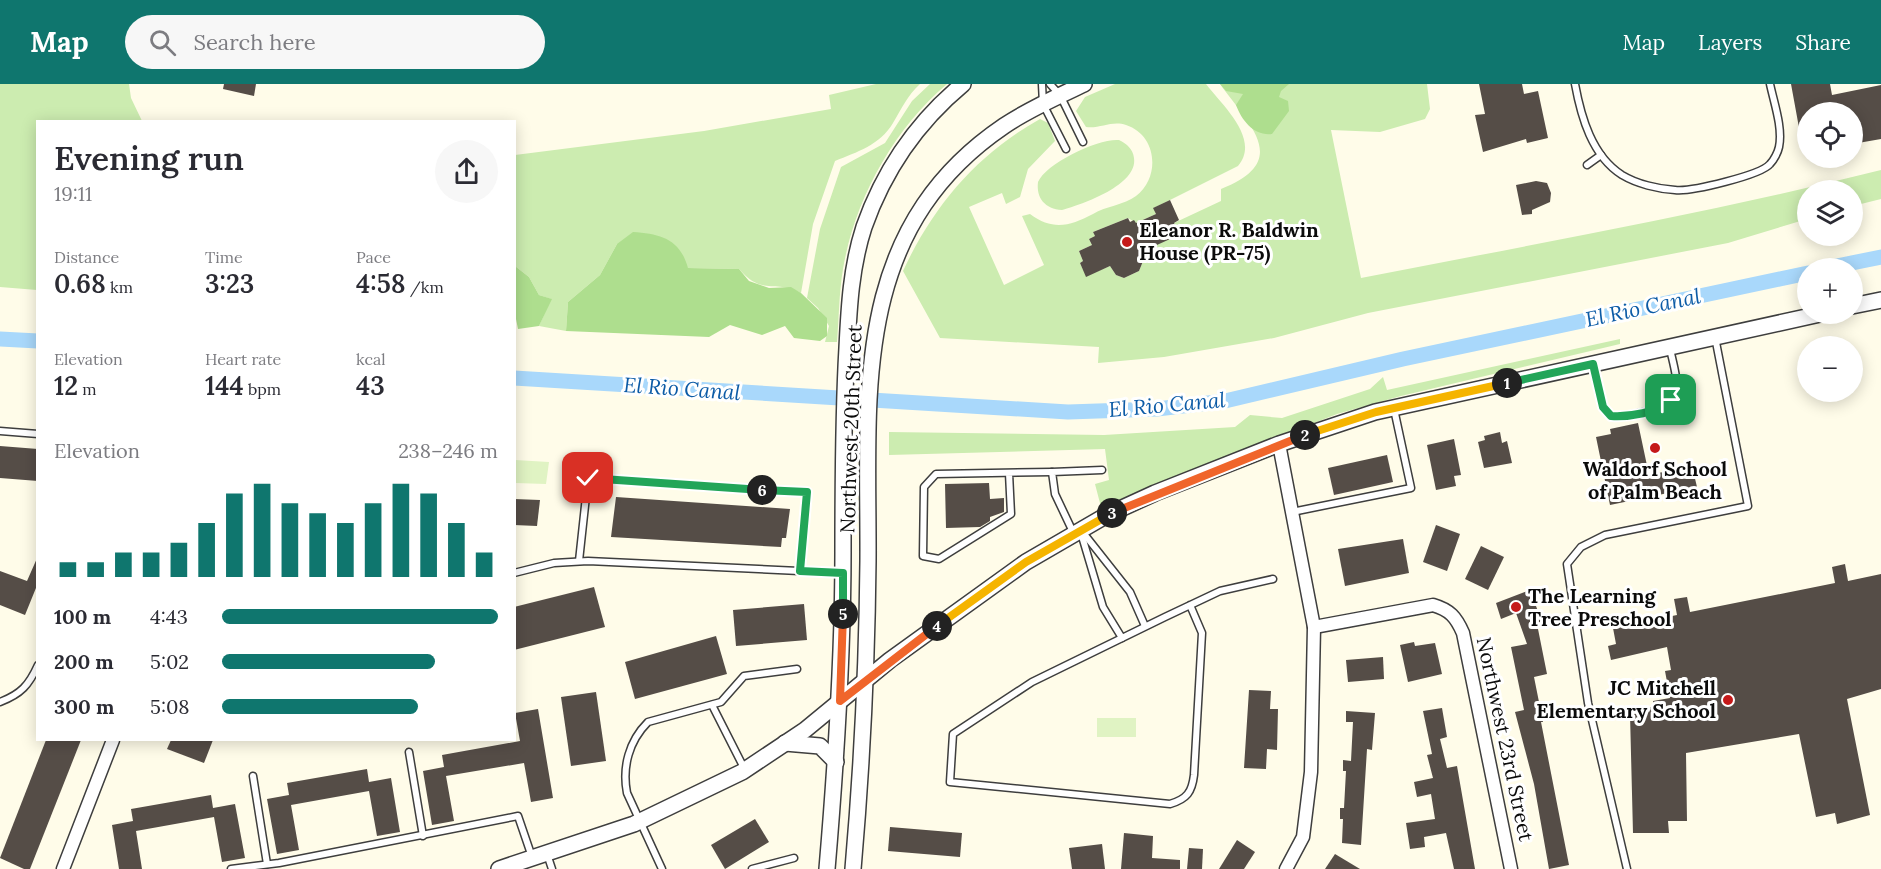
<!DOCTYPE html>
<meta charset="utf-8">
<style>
:root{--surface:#fff;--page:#f7f7f7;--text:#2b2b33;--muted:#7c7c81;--accent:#0f766e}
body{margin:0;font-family:Lora,serif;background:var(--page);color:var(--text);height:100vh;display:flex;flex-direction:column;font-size:22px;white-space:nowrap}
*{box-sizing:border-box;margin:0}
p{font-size:20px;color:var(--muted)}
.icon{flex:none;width:33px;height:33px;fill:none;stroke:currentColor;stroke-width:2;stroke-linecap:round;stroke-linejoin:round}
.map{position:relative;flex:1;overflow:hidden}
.drawer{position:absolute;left:36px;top:36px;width:480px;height:621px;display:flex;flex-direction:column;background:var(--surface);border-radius:0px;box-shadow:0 3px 15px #0003}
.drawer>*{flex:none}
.buttons{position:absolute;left:1797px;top:18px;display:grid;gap:12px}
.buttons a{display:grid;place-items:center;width:66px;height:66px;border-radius:50%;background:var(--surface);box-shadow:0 3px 15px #0003;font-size:30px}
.pin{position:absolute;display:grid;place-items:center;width:51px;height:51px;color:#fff;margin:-26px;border-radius:12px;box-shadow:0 3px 9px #0006}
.km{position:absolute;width:30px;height:30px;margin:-15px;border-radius:50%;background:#222;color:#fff;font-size:16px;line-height:30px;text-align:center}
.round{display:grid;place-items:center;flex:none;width:63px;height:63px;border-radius:32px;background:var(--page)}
.summary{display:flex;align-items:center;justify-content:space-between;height:102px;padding:0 18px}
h1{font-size:33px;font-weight:600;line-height:45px}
.figures{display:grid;grid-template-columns:repeat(3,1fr);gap:9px;height:102px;padding:6px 18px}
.figures div{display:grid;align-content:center}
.figures b{font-size:26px;font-weight:600}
.figures small{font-size:16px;font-weight:400}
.figures p{font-size:16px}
.chart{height:168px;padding:12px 18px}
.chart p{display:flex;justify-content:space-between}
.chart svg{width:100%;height:108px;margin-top:6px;stroke:var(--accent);stroke-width:6}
ul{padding:0 18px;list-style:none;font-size:20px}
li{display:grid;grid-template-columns:96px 72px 1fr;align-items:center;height:45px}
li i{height:15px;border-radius:8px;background:var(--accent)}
header{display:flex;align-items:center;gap:36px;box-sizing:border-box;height:84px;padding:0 30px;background:var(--accent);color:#fff}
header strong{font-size:28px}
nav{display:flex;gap:33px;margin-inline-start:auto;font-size:21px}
.search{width:420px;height:54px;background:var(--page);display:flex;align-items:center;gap:15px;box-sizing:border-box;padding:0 21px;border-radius:33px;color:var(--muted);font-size:22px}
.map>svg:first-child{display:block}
</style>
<header>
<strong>Map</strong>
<div class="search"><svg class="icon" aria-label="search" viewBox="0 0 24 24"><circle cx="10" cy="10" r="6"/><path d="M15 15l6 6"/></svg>Search here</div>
<nav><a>Map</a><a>Layers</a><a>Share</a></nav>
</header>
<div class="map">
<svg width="1881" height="785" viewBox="0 0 1881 785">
<rect width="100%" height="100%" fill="#fffce9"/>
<!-- green -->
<g fill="#ccecb0">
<polygon points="0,0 129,0 131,14 142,37 38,38 37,206 0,203"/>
<path d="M876 0H920C907 12 902 24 893 39 880 61 857 68 835 77L813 140 801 209C776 195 763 213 739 185L688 184 617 160 600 191 568 218 566 247 539 242 551 215 539 211 529 193 515 182V71L704 47 831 25 829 11Z"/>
<path d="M930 0H947C893 46 855 115 843 185 839 209 839 234 837 258H825L829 242 818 224 807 214 820 145 841 83 885 59 912 17Z"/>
<path d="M1115 0H1206C1222 21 1261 55 1238 82L1154 124 1156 130 1136 139 1128 134 1093 148 1095 152 1089 155 1092 161 1079 167 1083 177 1080 179 1086 192 1110 182 1116 191 1124 194 1139 187 1145 172 1143 167 1174 139 1221 117V105C1292 77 1250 42 1220 0H1427L1430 25 1425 35 1380 48 1331 46 1361 194C1535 160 1709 129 1881 86V115L1853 122 1852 106H1808L1807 135 1728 159 1368 229 1274 254 1164 273 1098 279 1099 263 940 254 903 187C933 122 977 70 1040 35L1048 39 1055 57 1028 85 1020 113 1006 120 1002 109 969 123 1004 201 1044 181 1022 132 1030 130C1053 147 1070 142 1093 130 1106 122 1124 121 1136 112 1161 93 1157 51 1126 41 1112 36 1100 45 1086 43L1076 27 1085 13Z"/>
<path d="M1119 56C1127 60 1133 65 1134 74 1138 101 1083 120 1062 126 1045 125 1036 114 1038 98 1046 79 1099 54 1119 56Z"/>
<polygon points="1620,255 1620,260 1401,312 1337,330 1101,423 1095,400 1109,396 1105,365 889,371 889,348 1104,351 1235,343 1250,331 1282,334 1370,305 1383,293 1387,306"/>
</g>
<!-- forest -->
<g fill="#aede8e">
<path d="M1220 0H1289L1281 7 1279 13 1288 17 1289 27 1272 50C1254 52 1242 37 1236 21L1243 10 1226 7Z"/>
<path d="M633 148C661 150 680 155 688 184L739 185 749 197 769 204 791 203 801 209 827 234V252L820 257 794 254 785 242 762 251 730 241 709 253 566 247 568 218 600 191 617 160Z"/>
<polygon points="515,182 529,193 539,211 552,215 539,242 518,245 515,230"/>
</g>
<!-- pitch -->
<g fill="#e0f3c3">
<polygon points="515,376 549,378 546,400 515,399"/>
<rect x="1097" y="634" width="39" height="19"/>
</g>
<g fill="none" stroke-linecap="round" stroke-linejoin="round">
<!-- canal -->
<g stroke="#a9d8fb" stroke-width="15">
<polyline points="1827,184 1881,173"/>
<polyline points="0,255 38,257"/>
<polyline points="514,294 1068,328 1157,325 1225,317 1403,275 1808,189"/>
</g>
</g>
<!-- building -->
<g fill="#554d47">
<polygon points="224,0 256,0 254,12 223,5"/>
<polygon points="1479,0 1522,0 1524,10 1538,7 1548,54 1527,59 1526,55 1483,68 1475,31 1485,30"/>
<polygon points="1791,0 1830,0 1832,11 1881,1 1881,55 1858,59 1852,28 1808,28 1808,60 1802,60"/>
<polygon points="1536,97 1547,99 1551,109 1550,118 1532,126 1532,130 1522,131 1516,101"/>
<polygon points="1170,116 1179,136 1174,139 1179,151 1148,165 1139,187 1124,194 1116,191 1110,182 1086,193 1080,179 1083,177 1079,167 1092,161 1089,155 1095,152 1093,148 1128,134 1130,138 1134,136 1136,139 1156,130 1153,124"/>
<polygon points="1638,339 1649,391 1692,382 1697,403 1610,421 1596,353 1611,350 1610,345"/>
<polygon points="1500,348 1502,359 1507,357 1512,379 1484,384 1478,358 1485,356 1484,352"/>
<polygon points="1454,355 1461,391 1454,392 1456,402 1436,406 1427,361"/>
<polygon points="0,362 38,365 38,397 0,394"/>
<polygon points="1387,371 1393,398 1334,411 1328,384"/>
<polygon points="989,399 990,415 1004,414 1004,428 990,433 990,437 980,443 946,444 945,400"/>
<polygon points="616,413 790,425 786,454 782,454 781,463 611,453"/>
<polygon points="514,415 540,416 537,442 514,441"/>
<polygon points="1436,441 1460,450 1447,487 1423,478"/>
<polygon points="1403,455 1409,489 1345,502 1338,465"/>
<polygon points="1481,462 1504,473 1488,506 1465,495"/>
<polygon points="38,472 38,499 25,531 0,521 0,487 27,497"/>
<polygon points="1845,480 1848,497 1881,490 1881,605 1847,615 1870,731 1837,740 1835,729 1816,733 1799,650 1686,669 1687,737 1668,737 1669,749 1633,749 1630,630 1641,629 1640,626 1654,622 1653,617 1670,614 1665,587 1671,586 1667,563 1611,576 1608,562 1616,560 1613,544 1677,531 1674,515 1687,513 1690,528 1835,499 1832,483"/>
<polygon points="594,503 605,543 514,566 514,523"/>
<polygon points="1530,506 1542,538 1537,540 1547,590 1534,593 1543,638 1541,638 1569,781 1549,785 1534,700 1515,628 1524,626 1511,563 1527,560 1516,529 1501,535 1496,519"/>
<polygon points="804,520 807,556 736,562 733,526"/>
<polygon points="716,552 727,590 635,615 625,578"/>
<polygon points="1414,558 1415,562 1435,559 1442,590 1408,598 1400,561"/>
<polygon points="1383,573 1384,595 1348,598 1346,576"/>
<polygon points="1249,606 1271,607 1270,625 1278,625 1277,666 1267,665 1266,685 1244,684"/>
<polygon points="596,608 606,677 571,682 561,613"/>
<polygon points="1442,624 1447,653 1440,655 1447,684 1457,682 1475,785 1454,785 1446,749 1424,753 1425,763 1410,765 1406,739 1435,735 1431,710 1417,713 1414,698 1433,694 1427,671 1432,670 1423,627"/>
<polygon points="538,625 553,714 531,718 524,679 446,692 454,737 432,741 423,687 444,683 442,671 520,657 515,629"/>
<polygon points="1346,627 1375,629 1372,666 1367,665 1361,761 1342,759 1343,735 1340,735 1340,724 1344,724 1346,687 1343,687 1343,676 1351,677 1353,638 1346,638"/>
<polygon points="46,656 81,656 30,785 24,785 0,774"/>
<polygon points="171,656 213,656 204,679 167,665"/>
<polygon points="367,685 369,698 391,694 400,748 377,752 369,707 291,721 299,766 277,770 267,715 289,711 287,699"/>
<polygon points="211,711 213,724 235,720 245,774 222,778 214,733 136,747 142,785 119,785 112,741 133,737 131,725"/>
<polygon points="755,735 769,758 725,785 711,761"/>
<polygon points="890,743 962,749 960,773 888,767"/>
<polygon points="1124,749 1153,752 1152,774 1180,776 1180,785 1121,785"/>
<polygon points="1237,756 1255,768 1244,785 1219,785"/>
<polygon points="1102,760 1105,785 1072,785 1069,764"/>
<polygon points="1189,764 1203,765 1202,785 1187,785"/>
<polygon points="1335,770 1360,785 1325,785"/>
</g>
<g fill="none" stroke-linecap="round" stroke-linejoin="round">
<defs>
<g id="service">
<polyline points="1042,0 1043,20 1066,65"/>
<polyline points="1050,0 1060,11 1083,58"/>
<path d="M1575 0C1581 33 1592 72 1622 91 1637 100 1658 105 1675 106 1691 108 1761 91 1770 80 1774 76 1778 68 1779 63 1783 44 1774 19 1770 0"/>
<polyline points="1587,81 1601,71"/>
<path d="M1593 280 1603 323 1611 332C1624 333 1635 330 1648 327 1686 317 1677 296 1670 265"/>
<polyline points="0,347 38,350"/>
<polyline points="1009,389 1011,430 939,475 923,472 924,403 936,390 1052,388"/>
<polyline points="1292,428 1411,404 1394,325"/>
<polyline points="1081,446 1130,508 1145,542"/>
<polyline points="1073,448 1055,410 1052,388 1102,386"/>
<polyline points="1081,449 1103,523 1122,554"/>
<polyline points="579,477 588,394 807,409 800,487"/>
<polyline points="514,489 554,479 588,477 842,489"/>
<path d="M1190 521 1202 549 1194 691C1192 708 1187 715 1170 720L950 698 953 650 1032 598 1165 533 1220 507 1273 495"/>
<path d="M0 618C21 610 29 601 38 581"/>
<polyline points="712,621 744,684"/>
<polyline points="409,668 423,752"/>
<polyline points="253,692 267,780"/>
<polyline points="547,770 552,785"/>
<polyline points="231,785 279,779 518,732 532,773"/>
<path d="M662 785 627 709C622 683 629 657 648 638L721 618 744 592 797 585"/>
<polyline points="752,785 794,774"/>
<polyline points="1627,785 1588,619 1567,480 1581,463 1605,451 1748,422 1715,253"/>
</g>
<g id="minor">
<polyline points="1279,360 1314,543 1311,688 1303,753 1286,785"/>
<path d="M1314 543 1433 521C1450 526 1456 533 1463 549L1511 785"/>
<polyline points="63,785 113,656"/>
</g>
<g id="tertiary">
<polyline points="1852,222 1881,216"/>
<polyline points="785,659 820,662 836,678"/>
<polyline points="499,785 634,740 742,688 805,646 890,576 1026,478 1107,431 1155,409 1279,360 1375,328 1820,230"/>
<path d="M827 785C836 679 843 574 843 468 843 400 843 332 847 264 849 223 851 183 864 143 884 86 916 39 963 0"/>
<path d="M853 785C862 682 867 581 868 477 869 313 848 148 1004 42 1029 25 1057 13 1084 0"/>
</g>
</defs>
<!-- service casing -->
<use href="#service" stroke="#3e3e3e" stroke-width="9"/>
<!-- minor casing -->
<use href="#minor" stroke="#3e3e3e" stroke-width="15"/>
<!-- tertiary casing -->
<use href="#tertiary" stroke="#3e3e3e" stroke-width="18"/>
<!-- service -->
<use href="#service" stroke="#fff" stroke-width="6"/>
<!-- minor -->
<use href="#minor" stroke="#fff" stroke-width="12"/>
<!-- tertiary -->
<use href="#tertiary" stroke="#fff" stroke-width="15"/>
</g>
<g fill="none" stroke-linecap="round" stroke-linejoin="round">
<defs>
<path id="split-1" d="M1507 299 1593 280 1603 323 1611 332C1629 333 1658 329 1671 316"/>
<polyline id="split-2" points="1305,351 1376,328 1507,299"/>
<polyline id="split-3" points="1112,429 1305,351"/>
<polyline id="split-4" points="937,542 1026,478 1112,429"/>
<polyline id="split-5" points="843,530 840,617 937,542"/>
<polyline id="split-6" points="762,406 807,408 800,487 843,489 843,530"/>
<polyline id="split-7" points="588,394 762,406"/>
</defs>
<!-- split-1 casing -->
<use href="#split-1" stroke="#fff" stroke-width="12"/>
<!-- split-2 casing -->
<use href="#split-2" stroke="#fff" stroke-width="12"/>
<!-- split-3 casing -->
<use href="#split-3" stroke="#fff" stroke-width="12"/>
<!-- split-4 casing -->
<use href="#split-4" stroke="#fff" stroke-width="12"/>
<!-- split-5 casing -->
<use href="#split-5" stroke="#fff" stroke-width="12"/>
<!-- split-6 casing -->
<use href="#split-6" stroke="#fff" stroke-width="12"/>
<!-- split-7 casing -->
<use href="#split-7" stroke="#fff" stroke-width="12"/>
<!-- split-1 -->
<use href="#split-1" stroke="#22a559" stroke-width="8"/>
<!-- split-2 -->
<use href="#split-2" stroke="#f5b400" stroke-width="8"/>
<!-- split-3 -->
<use href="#split-3" stroke="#f0652b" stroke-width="8"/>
<!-- split-4 -->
<use href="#split-4" stroke="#f5b400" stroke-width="8"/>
<!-- split-5 -->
<use href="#split-5" stroke="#f0652b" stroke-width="8"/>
<!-- split-6 -->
<use href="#split-6" stroke="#22a559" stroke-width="8"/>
<!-- split-7 -->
<use href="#split-7" stroke="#22a559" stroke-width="8"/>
</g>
<!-- markers -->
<g fill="#c51919" stroke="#fff" stroke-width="2">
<circle cx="1127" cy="158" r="6"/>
<circle cx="1655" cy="364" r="6"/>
<circle cx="1516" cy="523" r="6"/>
<circle cx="1728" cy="616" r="6"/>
</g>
<g text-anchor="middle" stroke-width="6" stroke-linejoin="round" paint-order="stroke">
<!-- poi labels -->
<g font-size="20" font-weight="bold" fill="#0b0b0b" stroke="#fff" text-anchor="start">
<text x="1139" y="153">Eleanor R. Baldwin<tspan x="1139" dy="23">House (PR-75)</tspan></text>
<text x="1655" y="392" text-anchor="middle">Waldorf School<tspan x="1655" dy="23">of Palm Beach</tspan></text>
<text x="1528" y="519">The Learning<tspan x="1528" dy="23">Tree Preschool</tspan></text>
<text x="1716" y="611" text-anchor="end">JC Mitchell<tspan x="1716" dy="23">Elementary School</tspan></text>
</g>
<!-- street labels -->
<g font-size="20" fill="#0b0b0b" stroke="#fff">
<text transform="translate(851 345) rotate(-88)" y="7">Northwest 20th Street</text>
<text transform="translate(1505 655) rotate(78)" y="7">Northwest 23rd Street</text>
</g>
<!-- water labels -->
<g font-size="21" font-style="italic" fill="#0c5ba6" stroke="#fff">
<text transform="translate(1643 224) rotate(-12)" y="7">El Rio Canal</text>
<text transform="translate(682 305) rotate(4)" y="7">El Rio Canal</text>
<text transform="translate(1167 321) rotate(-5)" y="7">El Rio Canal</text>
</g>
</g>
</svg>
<div class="buttons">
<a><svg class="icon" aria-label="locate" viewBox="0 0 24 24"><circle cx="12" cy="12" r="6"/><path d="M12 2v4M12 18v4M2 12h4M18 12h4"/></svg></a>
<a><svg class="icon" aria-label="layers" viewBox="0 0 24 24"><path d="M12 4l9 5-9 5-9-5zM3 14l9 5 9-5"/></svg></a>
<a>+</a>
<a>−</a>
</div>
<div class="pin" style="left:1671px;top:316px;background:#1e9e55"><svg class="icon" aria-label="arrive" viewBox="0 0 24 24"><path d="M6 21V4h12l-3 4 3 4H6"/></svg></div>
<div class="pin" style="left:588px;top:394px;background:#d93025"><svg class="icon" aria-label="check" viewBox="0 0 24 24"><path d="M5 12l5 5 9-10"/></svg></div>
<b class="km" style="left:1507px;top:299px">1</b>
<b class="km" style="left:1305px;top:351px">2</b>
<b class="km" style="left:1112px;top:429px">3</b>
<b class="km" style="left:937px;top:542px">4</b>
<b class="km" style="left:843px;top:530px">5</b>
<b class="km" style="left:762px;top:406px">6</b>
<section class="drawer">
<div class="summary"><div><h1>Evening run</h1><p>19:11</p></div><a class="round"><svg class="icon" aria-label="share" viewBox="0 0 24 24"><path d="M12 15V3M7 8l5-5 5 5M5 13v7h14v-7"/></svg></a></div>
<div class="figures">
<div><p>Distance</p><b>0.68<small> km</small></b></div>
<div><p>Time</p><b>3:23</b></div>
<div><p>Pace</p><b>4:58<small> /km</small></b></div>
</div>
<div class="figures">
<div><p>Elevation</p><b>12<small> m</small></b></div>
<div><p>Heart rate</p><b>144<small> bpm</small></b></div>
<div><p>kcal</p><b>43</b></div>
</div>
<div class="chart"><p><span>Elevation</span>238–246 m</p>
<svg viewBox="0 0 160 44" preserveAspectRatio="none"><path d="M5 44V38M15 44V38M25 44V34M35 44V34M45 44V30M55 44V22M65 44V10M75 44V6M85 44V14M95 44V18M105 44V22M115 44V14M125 44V6M135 44V10M145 44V22M155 44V34"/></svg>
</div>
<ul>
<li><b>100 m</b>4:43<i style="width:100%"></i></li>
<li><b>200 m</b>5:02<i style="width:77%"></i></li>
<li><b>300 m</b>5:08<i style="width:71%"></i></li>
</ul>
</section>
</div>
